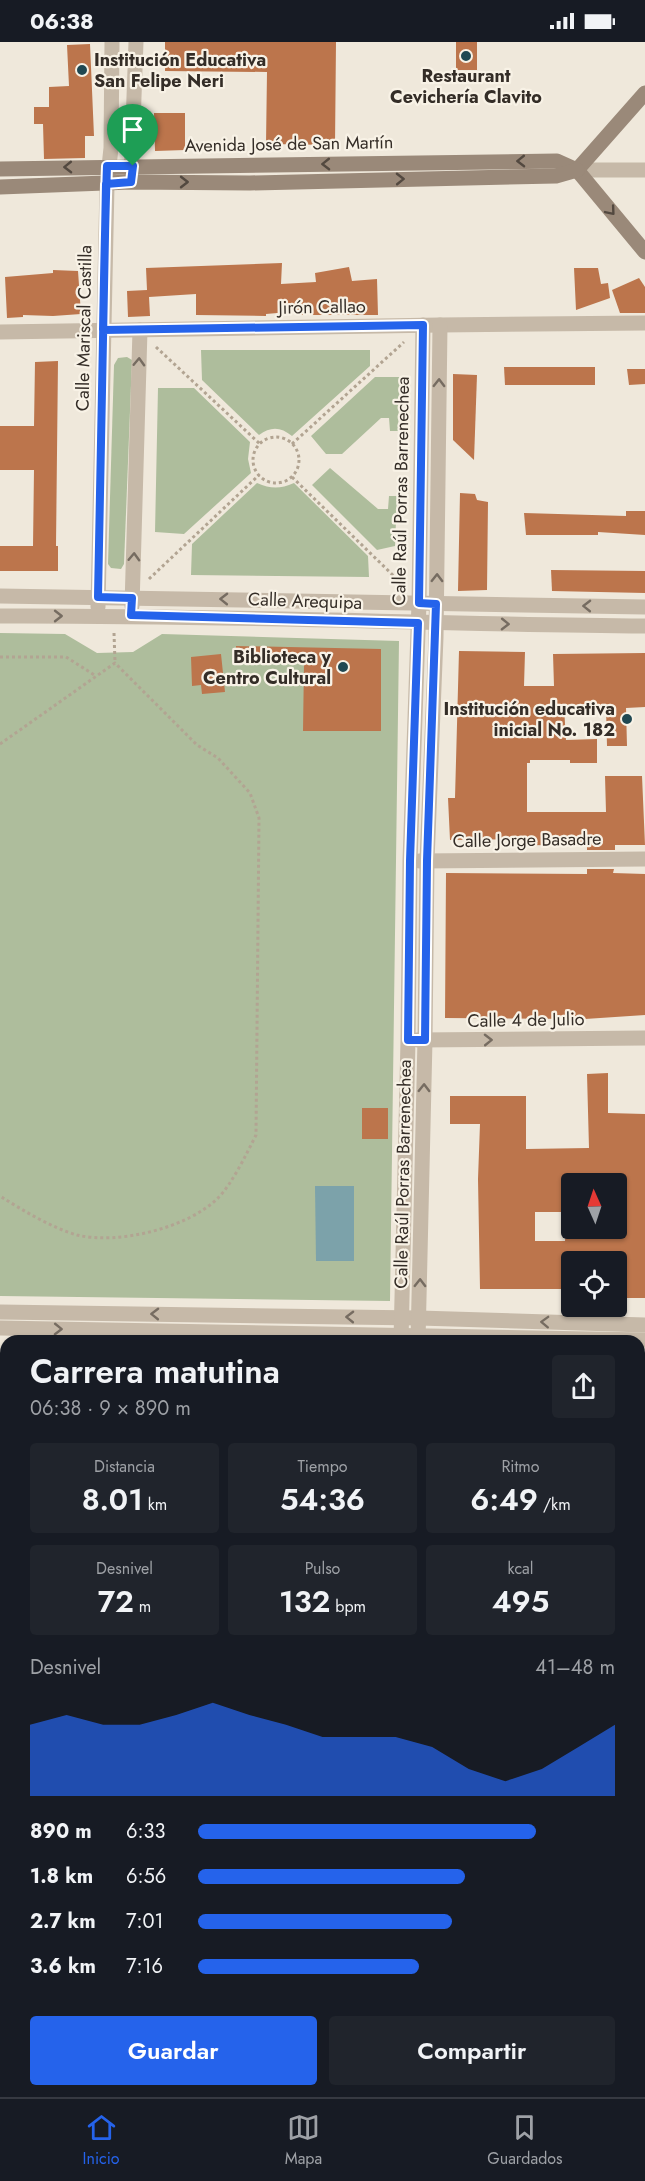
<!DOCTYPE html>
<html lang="es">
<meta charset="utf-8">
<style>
:root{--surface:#171b24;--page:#20242c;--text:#f1f3f6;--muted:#9ea1a6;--line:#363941;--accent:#2563eb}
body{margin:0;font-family:Jost,sans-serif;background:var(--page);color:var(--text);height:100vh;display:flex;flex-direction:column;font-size:22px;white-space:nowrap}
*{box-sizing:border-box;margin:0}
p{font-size:20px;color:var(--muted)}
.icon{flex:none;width:33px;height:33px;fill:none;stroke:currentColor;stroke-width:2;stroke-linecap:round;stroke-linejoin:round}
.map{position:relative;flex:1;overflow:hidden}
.side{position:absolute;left:0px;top:1293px;width:645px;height:762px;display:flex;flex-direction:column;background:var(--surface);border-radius:18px 18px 0 0;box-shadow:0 2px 4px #0004}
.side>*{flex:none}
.needle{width:39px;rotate:357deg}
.tools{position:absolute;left:561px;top:1131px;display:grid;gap:12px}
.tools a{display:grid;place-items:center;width:66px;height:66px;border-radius:6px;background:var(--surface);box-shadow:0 2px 4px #0004;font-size:30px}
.pin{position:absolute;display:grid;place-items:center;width:51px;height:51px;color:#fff;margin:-62px -26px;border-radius:50% 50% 50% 0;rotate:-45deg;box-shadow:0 0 6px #0007}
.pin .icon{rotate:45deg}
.round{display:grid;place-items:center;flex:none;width:63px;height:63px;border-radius:6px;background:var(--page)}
.head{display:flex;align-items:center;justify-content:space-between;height:102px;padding:0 30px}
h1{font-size:33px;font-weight:600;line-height:45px}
.stats{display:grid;grid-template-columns:repeat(3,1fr);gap:9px;height:102px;padding:6px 30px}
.stats div{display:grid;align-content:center;border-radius:6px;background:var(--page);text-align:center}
.stats b{font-size:30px;font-weight:600}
.stats small{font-size:16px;font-weight:400}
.stats p{font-size:16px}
.chart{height:168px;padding:12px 30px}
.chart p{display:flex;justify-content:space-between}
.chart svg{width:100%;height:108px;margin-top:6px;fill:var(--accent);opacity:.7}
.action{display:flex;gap:12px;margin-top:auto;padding:12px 30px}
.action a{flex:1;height:69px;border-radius:6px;background:var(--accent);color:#fff;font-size:24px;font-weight:600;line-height:69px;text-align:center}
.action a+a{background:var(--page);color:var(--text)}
ul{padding:0 30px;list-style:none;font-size:20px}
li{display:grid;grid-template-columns:96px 72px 1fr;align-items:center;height:45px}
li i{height:15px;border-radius:8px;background:var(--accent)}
.status{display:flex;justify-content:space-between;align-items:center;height:42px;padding:0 30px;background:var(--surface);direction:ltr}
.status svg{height:16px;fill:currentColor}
.menu{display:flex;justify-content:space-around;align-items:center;height:84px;border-top:2px solid var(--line);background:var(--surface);font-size:16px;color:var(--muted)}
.menu a{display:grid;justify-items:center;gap:3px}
.menu .active{color:var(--accent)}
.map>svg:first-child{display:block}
</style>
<div class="status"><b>06:38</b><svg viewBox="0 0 49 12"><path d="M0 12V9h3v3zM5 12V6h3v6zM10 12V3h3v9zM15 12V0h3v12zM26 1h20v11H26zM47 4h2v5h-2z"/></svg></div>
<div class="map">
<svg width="645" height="2055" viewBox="0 0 645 2055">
<rect width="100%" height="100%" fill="#efe8db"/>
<!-- green -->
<g fill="#aebd9c">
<path d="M201 308H370V324L292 394C281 385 271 384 259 393L202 338Z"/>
<polygon points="127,315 132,318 124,522 121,527 111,526 108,522 114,323 118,316"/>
<polygon points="375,335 400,335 398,389 390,389 389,376 381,376 342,412 326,412 311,394"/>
<polygon points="158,346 194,346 250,400 248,417 251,431 184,492 155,490"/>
<polygon points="330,426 378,467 388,467 389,454 397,454 395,504 377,508 312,443"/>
<path d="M257 441C271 447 280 447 294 441L368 514 369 535 191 533 192 502Z"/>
<polygon points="0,591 65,592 97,611 133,610 162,592 399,599 390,1259 0,1254"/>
</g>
<!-- water -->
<polygon fill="#7ca2aa" points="315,1144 354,1144 354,1219 316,1219"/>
<!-- building -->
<g fill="#bc754c" fill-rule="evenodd">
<polygon points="165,0 336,0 335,103 266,102 267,30 165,29"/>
<rect x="456" y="0" width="21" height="28"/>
<polygon points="90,2 94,94 85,94 85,116 44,117 43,82 34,82 34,65 49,65 49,45 69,44 67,3"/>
<polygon points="154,71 185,71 185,108 155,109"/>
<polygon points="282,221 281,242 316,240 315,231 349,225 352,239 377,237 378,273 300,273 300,269 266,272 266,274 196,273 196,252 149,255 150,274 128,275 127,249 147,248 146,226"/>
<polygon points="574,226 598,226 601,242 608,241 610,256 576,268"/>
<polygon points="53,228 78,229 81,272 53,274 23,273 23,275 7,276 5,235 53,231"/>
<polygon points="639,236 645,245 645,271 620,271 612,248"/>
<polygon points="58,319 56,504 58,504 58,529 0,529 0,504 33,504 34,428 0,428 0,384 34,384 35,320"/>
<polygon points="504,325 595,325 595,343 505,343"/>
<polygon points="627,327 645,327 645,342 629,343"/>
<polygon points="453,332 477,333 474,418 453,398"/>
<polygon points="460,451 475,452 477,458 488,460 487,548 458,549"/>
<polygon points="626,469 645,469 645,493 598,490 598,493 526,493 524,471 626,474"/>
<polygon points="551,528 645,529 645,551 552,549"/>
<polygon points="236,604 381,607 381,689 303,689 304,621 236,621"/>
<polygon points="459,609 525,610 524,644 554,644 553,612 645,611 645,665 626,666 627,704 607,704 606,665 564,665 566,698 597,697 597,721 570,721 570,718 530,718 530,721 527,721 527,770 606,770 605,734 642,734 645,803 615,803 615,808 587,808 587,804 530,803 530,797 450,798 448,756 455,756"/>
<polygon points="221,612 225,650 202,652 201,643 192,644 191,615"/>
<polygon points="587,827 614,827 613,831 645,832 645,973 585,977 445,976 446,831 587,832"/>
<path d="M608 1031V1071L645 1072V1256H616V1220H572V1247H480L478 1137 480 1082H450V1054H526V1107L589 1106 587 1032ZM572 1142H616V1186H566L565 1199H535V1170H572Z"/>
<rect x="362" y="1066" width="26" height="31"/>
</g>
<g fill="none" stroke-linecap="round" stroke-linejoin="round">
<!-- path -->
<g stroke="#b2a492" stroke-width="3" stroke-dasharray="3 3" stroke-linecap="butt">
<polyline points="156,305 260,402"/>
<circle cx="276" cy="418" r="23"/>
<polyline points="292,402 404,300"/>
<polyline points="292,435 402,542"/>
<polyline points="149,537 259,433"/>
<polyline points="114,591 115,620"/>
<polyline points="0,615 66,615 96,634"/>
<path d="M0 702 115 621 197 703 218 716 250 751 259 776 256 1093C247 1111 232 1142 218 1156 188 1186 118 1203 77 1193 52 1186 22 1168 0 1154"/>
</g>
<!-- pedestrian -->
<polyline stroke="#c6b9a8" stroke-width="15" points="577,128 645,128"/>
<!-- minor -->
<g stroke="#c6b9a8" stroke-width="15">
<polyline points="131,137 136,0"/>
<polyline points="0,290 440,283 645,281"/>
<polyline points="0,554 645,565"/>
<polyline points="132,564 140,288"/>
<polyline points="98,565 107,143 111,106 112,0"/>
<path d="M0 574C215 573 430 582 645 584"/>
<polyline points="419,819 645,817"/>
<polyline points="417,998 645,996"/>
<polyline points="0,1270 419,1276 645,1283"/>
<polyline points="0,1286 645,1298"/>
<polyline points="401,1299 408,998 410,819 419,561 423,283"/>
<polyline points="418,1299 425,998 427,819 436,595 440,283"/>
<polyline points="0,1432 6,1432"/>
<polyline points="639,1456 645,1456"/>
<polyline points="639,1612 645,1612"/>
<polyline points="0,1750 6,1750"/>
<polyline points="639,1764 645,1764"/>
<polyline points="639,1924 645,1924"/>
<polyline points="0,1938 6,1937"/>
<polyline points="225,2055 236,2049"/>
<polyline points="327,2055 334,2049"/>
<polyline points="391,2055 392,2049"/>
<polyline points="416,2055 416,2049"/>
<polyline points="548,2055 548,2049"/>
</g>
<!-- tertiary -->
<g stroke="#c6b9a8" stroke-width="15">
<polyline points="0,1569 6,1579"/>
<polyline points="0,1610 6,1621"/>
<polyline points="253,2049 257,2055"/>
<polyline points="279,2049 282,2055"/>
</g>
<!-- secondary -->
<g stroke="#9a8979" stroke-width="15">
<polyline points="0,127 557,119 577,128 645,210"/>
<polyline points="577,128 645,51"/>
<polyline points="0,145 131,140 250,141 556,134 577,128"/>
</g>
</g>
<!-- one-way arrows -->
<defs><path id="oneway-chevron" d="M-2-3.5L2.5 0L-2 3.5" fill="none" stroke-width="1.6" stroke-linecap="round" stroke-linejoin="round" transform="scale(1.5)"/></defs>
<g stroke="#534940">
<use href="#oneway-chevron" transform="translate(521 119) rotate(179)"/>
<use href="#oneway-chevron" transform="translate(326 122) rotate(179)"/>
<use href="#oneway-chevron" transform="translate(68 125) rotate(179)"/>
<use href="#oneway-chevron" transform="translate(400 137) rotate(-1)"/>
<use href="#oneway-chevron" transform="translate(184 140)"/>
<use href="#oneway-chevron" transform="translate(611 169) rotate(50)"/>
</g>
<g stroke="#766c61">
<use href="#oneway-chevron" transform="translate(139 320) rotate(-88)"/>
<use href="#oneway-chevron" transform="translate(439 341) rotate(-89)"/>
<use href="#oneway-chevron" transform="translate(134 515) rotate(-88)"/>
<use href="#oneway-chevron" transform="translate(437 536) rotate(-89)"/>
<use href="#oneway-chevron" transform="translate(224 557) rotate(-179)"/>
<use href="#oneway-chevron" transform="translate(587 564) rotate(-179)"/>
<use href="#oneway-chevron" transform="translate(58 574)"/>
<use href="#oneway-chevron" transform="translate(505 582) rotate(1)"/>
<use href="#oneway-chevron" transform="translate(488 998) rotate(-1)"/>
<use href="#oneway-chevron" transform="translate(424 1046) rotate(-89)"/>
<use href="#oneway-chevron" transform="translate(420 1241) rotate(-89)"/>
<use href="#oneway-chevron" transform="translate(155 1272) rotate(-179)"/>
<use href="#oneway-chevron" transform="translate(350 1275) rotate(-179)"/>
<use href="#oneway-chevron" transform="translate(545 1280) rotate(-178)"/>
<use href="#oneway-chevron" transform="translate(58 1287) rotate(1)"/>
</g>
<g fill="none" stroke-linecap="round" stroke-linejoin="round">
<defs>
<path id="route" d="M133 124 131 140 106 142 98 555 132 556 131 573 418 581 410 819 408 998H425L427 819 436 562 419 561 423 283 103 288C104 234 105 179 107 124H133"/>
</defs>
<!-- route casing -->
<use href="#route" stroke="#fff" stroke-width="12"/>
<!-- route -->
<use href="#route" stroke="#2563eb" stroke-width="8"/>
</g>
<!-- markers -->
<g fill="#204852" stroke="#f8f2e6" stroke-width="2">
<circle cx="466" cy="14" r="6"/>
<circle cx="82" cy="28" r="6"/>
<circle cx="343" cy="625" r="6"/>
<circle cx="627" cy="677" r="6"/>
</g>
<g text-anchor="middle" stroke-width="4.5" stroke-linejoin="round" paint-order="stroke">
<!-- poi labels -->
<g font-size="18" font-weight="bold" fill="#342d27" stroke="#f8f2e6" text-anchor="end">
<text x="94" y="24" text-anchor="start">Institución Educativa<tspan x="94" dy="21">San Felipe Neri</tspan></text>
<text x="466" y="40" text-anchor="middle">Restaurant<tspan x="466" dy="21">Cevichería Clavito</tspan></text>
<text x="331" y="621">Biblioteca y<tspan x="331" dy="21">Centro Cultural</tspan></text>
<text x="615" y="673">Institución educativa<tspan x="615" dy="21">inicial No. 182</tspan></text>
</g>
<!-- street labels -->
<g font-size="18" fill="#342d27" stroke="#f8f2e6">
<text transform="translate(289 102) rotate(-1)" y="6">Avenida José de San Martín</text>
<text transform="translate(322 265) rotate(-1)" y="6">Jirón Callao</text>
<text transform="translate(84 286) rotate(-89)" y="6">Calle Mariscal Castilla</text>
<text transform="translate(401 449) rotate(-89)" y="6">Calle Raúl Porras Barrenechea</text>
<text transform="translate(305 559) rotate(2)" y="6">Calle Arequipa</text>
<text transform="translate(527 798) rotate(-1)" y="6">Calle Jorge Basadre</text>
<text transform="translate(526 978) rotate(-1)" y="6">Calle 4 de Julio</text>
<text transform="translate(403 1132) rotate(-89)" y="6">Calle Raúl Porras Barrenechea</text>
</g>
</g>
</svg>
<div class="tools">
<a><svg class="needle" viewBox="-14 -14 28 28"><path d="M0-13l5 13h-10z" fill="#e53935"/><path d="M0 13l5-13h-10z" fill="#9ea1a6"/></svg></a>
<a><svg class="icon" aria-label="locate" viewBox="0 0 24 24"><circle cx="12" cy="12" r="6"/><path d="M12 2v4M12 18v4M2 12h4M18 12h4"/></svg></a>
</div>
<div class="pin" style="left:133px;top:124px;background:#1e9e55"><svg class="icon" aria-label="arrive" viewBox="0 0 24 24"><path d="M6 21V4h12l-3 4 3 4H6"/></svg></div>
<section class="side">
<div class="head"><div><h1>Carrera matutina</h1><p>06:38 · 9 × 890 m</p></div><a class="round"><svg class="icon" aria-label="share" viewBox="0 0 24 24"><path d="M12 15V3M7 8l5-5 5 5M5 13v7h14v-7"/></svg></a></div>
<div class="stats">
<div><p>Distancia</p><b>8.01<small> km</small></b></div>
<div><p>Tiempo</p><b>54:36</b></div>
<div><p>Ritmo</p><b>6:49<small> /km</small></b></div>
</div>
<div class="stats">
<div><p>Desnivel</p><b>72<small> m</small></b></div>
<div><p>Pulso</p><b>132<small> bpm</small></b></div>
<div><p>kcal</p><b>495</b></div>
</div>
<div class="chart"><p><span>Desnivel</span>41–48 m</p>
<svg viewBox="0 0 160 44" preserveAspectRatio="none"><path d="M0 44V15L10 11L20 15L30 15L40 11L50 6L60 11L70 15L80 20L90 20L100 20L110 24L120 33L130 38L140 33L150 24L160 15V44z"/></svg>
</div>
<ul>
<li><b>890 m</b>6:33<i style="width:81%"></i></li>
<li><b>1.8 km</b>6:56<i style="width:64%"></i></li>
<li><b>2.7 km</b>7:01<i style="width:61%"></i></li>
<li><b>3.6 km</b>7:16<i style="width:53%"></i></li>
</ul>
<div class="action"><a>Guardar</a><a>Compartir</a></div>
</section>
</div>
<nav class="menu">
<a class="active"><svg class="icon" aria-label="home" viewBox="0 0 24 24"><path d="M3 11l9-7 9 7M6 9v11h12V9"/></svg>Inicio</a>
<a><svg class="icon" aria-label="map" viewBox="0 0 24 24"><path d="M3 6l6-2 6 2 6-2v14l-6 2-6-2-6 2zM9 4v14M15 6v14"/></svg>Mapa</a>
<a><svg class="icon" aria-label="saved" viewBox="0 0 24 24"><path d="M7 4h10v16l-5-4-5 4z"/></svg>Guardados</a>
</nav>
